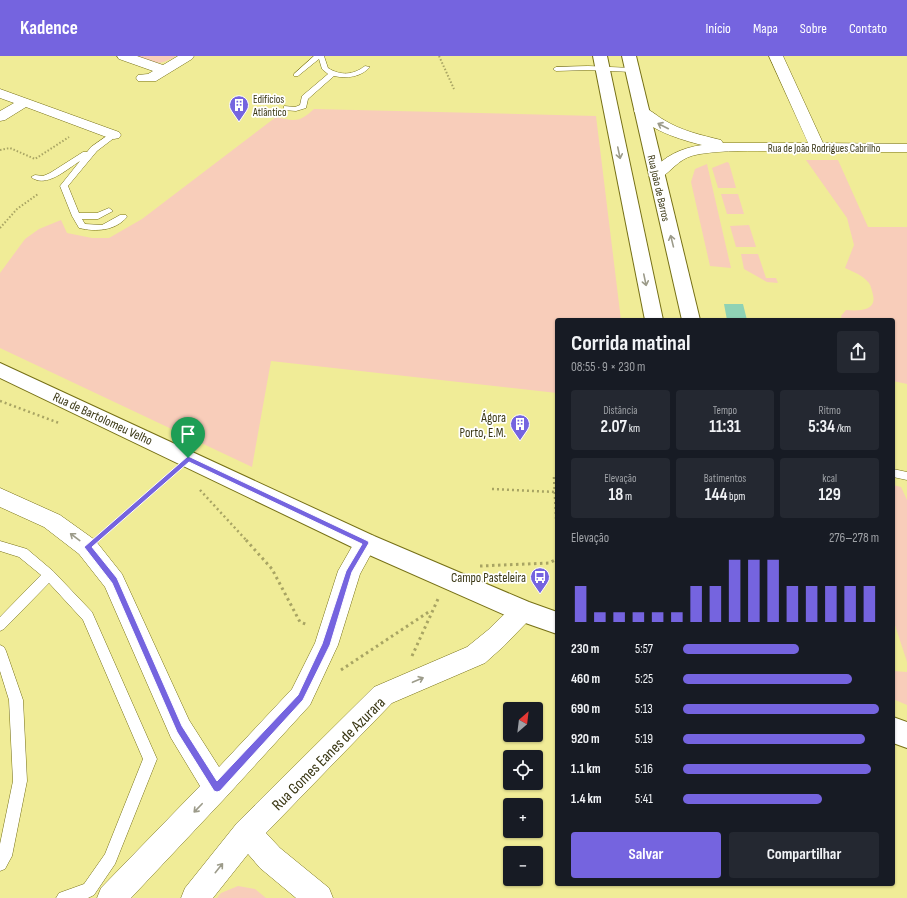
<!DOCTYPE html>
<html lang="pt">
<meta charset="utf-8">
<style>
:root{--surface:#171b24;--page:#242831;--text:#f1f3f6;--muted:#9ea1a6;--accent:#7564df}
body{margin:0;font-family:"Sofia Sans Condensed",sans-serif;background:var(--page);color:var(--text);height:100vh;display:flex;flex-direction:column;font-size:15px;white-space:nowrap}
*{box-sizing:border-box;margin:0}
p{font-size:13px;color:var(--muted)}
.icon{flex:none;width:22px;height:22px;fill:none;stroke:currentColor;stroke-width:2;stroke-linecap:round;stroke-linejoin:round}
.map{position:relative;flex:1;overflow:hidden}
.drawer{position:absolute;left:555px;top:262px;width:340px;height:568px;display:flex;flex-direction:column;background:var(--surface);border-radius:4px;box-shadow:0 1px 3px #0004}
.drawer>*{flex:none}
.needle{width:26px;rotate:28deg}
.buttons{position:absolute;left:503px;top:646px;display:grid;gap:8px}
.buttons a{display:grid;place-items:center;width:40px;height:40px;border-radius:4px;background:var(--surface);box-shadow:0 1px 3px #0004;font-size:20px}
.pin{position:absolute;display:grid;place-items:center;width:34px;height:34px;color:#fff;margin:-41px -17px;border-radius:50% 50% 50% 0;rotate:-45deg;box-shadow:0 0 4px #0007}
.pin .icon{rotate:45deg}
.round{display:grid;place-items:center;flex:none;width:42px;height:42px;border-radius:4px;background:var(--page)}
.head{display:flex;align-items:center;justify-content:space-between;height:68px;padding:0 16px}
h1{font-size:22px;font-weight:700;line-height:30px}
.figures{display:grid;grid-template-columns:repeat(3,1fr);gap:6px;height:68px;padding:4px 16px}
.figures div{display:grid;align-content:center;border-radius:4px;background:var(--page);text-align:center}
.figures b{font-size:17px;font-weight:700}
.figures small{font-size:11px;font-weight:400}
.figures p{font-size:11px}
.chart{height:112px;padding:8px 16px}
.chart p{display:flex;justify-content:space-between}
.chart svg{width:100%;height:72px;margin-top:4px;stroke:var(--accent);stroke-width:6}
.primary-button{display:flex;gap:8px;margin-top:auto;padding:8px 16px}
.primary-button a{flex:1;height:46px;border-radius:4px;background:var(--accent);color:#fff;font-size:16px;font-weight:700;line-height:46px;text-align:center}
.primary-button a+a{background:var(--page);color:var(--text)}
ul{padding:0 16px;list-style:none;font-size:13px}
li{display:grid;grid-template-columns:64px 48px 1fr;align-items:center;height:30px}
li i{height:10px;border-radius:5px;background:var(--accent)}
header{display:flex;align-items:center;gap:24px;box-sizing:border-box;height:56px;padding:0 20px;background:var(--accent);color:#fff}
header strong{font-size:19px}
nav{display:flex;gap:22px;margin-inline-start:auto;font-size:14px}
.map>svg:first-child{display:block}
</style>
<header>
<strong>Kadence</strong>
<nav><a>Início</a><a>Mapa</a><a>Sobre</a><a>Contato</a></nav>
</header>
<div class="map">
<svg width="907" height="842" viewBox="0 0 907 842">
<rect width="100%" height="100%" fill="#f0ec97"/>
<!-- green -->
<g fill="#f8cdba">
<path d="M136 0H176C157 11 155 7 136 0Z"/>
<path d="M314 53 596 60 621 264H557V337L271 305 252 411 0 292V217L25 183 39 173 61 164 67 177 92 182H109L142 163 276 61C295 65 299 67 314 53Z"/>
<path d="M806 104H838L868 171H907V328L893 325V264H842L841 260 846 254C857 255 877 256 873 239 872 235 871 230 869 227 862 219 854 216 845 212L854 189 847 162Z"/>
<polygon points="727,106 729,107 736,132 718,132 712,112"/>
<polygon points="707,108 731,212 710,210 691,126 695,113"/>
<polygon points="721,138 738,138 744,158 727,158"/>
<polygon points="749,169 756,191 736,191 730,170"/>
<polygon points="741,198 758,198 766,222 776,222 778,227 767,226 744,213"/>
<polygon points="893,429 901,431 907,444 907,606 893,563"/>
<polygon points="893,615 907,616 907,649 893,643"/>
<polygon points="238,830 255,833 266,842 217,842 221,837"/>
</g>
<!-- water -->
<polygon fill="#8fd2b5" points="724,248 743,248 747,264 727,264"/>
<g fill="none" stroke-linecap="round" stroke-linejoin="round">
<defs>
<g id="service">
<path d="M314 0H324L328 12C341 20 353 19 365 10L370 11C361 21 347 23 334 20L308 43 306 52 296 55 284 54V50L295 51 300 49 302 40 328 18 322 13 319 3 298 20H294V18Z"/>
<polygon points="588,10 632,12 635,14 632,16 588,14 556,15 553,13 556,11"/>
<path d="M111 77H114L118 79 97 95 68 130 79 157H97L109 152 113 155 98 163H82L85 168 102 169 120 159H126L127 161C115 175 96 176 79 172L72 160 60 130 80 105C67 113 46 133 31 121L35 119 43 120 50 117 83 96H87L91 91Z"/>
<polygon points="893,413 907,416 907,424 893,421"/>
<polygon points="0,485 27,493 53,515 92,556 157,703 115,808 94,839 88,842 56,842 59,837 84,828 105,798 143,703 83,564 49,527 4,573 0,575 0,561 41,519 19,501 0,495"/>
<polygon points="0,589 4,591 6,595 23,644 27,725 12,800 5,813 0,815 0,788 13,725 9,644 0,615"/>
</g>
<g id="minor">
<polygon points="117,0 137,0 163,9 178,0 194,0 192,3 156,25 138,25 136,22 138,19 148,18 153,15 119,3"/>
<path d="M769 0H783L823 87 907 88V96C863 96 820 96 776 95 751 95 725 94 700 98 680 101 676 111 662 121 659 124 655 123 651 122L648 119 651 116C664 100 681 92 702 89 681 84 646 73 634 55L636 52C647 49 655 59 664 64 682 75 701 79 721 84L723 87H808Z"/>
<polygon points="0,33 119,76 121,79 119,82 114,83 109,82 26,51 5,64 0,65 0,55 14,47 0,42"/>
<polygon points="0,432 60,459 95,484 122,518 189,664 219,711 292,633 315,587 338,515 358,480 366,478 374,480 377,487 360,518 338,589 310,649 226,741 131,842 97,842 101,832 200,730 171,682 105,531 79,498 44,471 0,451"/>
<polygon points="523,544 531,548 535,555 531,562 504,590 485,607 392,647 266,777 280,792 329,832 333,842 296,842 260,812 248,798 213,842 181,842 185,832 237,767 374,631 467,591 488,574 515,548"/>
</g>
<g id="tertiary">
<polygon points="593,0 607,0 663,264 645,264"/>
<polygon points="622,0 636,0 700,264 682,264"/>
<polygon points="0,307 374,480 529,546 557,556 557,578 514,563 358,494 0,322"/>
<polygon points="893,661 907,666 907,692 893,687"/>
</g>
</defs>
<!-- service casing -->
<use href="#service" stroke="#767016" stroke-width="1"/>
<!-- minor casing -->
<use href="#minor" stroke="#767016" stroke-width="1"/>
<!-- tertiary casing -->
<use href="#tertiary" stroke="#767016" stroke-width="2"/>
<!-- path-far2 -->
<g stroke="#a8a463" stroke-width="2" stroke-dasharray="1.5 2" stroke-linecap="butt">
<polyline points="439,0 454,33"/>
<polyline points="0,94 10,92 35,103 69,81"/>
<polyline points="0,172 17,153 38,138"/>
</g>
<!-- path-far1 -->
<g stroke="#a8a463" stroke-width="2.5" stroke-dasharray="2 3" stroke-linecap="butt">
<polyline points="0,345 59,367"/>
<polyline points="554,421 557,482"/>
<polyline points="492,433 555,436"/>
<polyline points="200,434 247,485"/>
<polyline points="104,476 172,418"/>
</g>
<!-- path -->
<g stroke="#a8a463" stroke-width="3" stroke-dasharray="2.5 3.5" stroke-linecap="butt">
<polyline points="246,484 272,513 300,566 308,569"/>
<polyline points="480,510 549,507 557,503"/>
<polyline points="412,600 438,543"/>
<polyline points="341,614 430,555"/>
</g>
<!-- service -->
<use href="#service" fill="#fff" fill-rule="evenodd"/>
<!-- minor -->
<use href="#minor" fill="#fff" fill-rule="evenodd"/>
<!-- tertiary -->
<use href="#tertiary" fill="#fff" fill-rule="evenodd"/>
</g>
<!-- one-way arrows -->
<defs><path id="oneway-shaft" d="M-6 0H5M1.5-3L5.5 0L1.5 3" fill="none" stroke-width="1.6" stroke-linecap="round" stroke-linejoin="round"/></defs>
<g stroke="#9c9b8a">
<use href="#oneway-shaft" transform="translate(663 70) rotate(-153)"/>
<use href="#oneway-shaft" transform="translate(619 97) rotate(78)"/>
<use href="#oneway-shaft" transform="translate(672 185) rotate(-104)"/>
<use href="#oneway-shaft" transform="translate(645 224) rotate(78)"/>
<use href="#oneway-shaft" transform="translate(75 481) rotate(-143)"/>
<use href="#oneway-shaft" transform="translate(418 624) rotate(-23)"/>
<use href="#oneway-shaft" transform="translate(198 752) rotate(134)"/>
<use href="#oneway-shaft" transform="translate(219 812) rotate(-51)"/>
</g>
<!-- route -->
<path fill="#7564df" stroke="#fff" fill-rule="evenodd" d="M188 400 368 485 369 487 352 516 330 589 303 644 220 735 217 736 214 735 177 676 112 527 84 491ZM189 406 362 488 346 515 322 588 298 639 217 725 182 670 117 522 92 491Z"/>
<!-- icons -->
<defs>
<symbol id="building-pin" viewBox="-11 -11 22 30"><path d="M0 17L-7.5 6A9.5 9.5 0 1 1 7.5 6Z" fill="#7564df" stroke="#fff"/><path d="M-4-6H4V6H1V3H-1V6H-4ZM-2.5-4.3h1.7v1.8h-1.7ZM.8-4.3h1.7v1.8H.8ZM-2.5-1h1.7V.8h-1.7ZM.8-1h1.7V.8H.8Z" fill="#fff"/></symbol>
<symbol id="bus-pin" viewBox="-11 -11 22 30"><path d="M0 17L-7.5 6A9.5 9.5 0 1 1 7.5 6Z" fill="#7564df" stroke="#fff"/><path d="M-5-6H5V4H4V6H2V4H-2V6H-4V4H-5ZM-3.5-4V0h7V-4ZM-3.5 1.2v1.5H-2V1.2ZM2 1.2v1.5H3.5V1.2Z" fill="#fff"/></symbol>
</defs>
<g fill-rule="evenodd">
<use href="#building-pin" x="228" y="38" width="22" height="30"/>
<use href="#building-pin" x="509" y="357" width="22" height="30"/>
<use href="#bus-pin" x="529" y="510" width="22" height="30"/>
</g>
<g text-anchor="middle" stroke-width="3.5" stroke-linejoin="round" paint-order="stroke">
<!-- far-poi labels -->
<g font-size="11" fill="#3a3714" stroke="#fff" text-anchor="start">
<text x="253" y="47">Edifícios<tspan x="253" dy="13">Atlântico</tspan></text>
</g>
<!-- far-street labels -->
<g font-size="11" fill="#3a3714" stroke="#fff">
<text x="824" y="96">Rua de João Rodrigues Cabrilho</text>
<text transform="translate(659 132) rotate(77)" y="4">Rua João de Barros</text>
</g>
<!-- poi labels -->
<g font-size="13" fill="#3a3714" stroke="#fff" text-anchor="end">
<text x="506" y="366">Ágora<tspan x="506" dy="15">Porto, E.M.</tspan></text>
<text x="526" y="526">Campo Pasteleira</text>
</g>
<!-- street labels -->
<g font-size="13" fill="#3a3714" stroke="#fff">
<text transform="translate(103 362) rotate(25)" y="5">Rua de Bartolomeu Velho</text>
</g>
<!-- near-street labels -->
<g font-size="16" fill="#3a3714" stroke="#fff">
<text transform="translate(328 697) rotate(-45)" y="6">Rua Gomes Eanes de Azurara</text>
</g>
</g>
</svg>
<div class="buttons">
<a><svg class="needle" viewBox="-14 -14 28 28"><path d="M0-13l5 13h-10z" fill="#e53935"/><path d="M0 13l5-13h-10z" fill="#9ea1a6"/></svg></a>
<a><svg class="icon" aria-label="locate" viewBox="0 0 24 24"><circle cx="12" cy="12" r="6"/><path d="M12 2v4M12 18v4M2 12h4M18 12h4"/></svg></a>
<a>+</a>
<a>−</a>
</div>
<div class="pin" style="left:188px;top:402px;background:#1e9e55"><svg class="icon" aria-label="arrive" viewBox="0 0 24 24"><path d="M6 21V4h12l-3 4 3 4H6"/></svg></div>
<section class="drawer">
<div class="head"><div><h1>Corrida matinal</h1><p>08:55 · 9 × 230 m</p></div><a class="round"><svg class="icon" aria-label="share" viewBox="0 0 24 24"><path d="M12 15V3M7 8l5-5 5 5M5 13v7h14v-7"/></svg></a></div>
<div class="figures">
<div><p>Distância</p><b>2.07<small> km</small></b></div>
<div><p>Tempo</p><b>11:31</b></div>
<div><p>Ritmo</p><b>5:34<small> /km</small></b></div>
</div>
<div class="figures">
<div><p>Elevação</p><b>18<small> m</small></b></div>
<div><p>Batimentos</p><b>144<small> bpm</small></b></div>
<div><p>kcal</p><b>129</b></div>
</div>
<div class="chart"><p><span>Elevação</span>276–278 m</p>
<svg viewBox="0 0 160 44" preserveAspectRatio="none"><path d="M5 44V22M15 44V38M25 44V38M35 44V38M45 44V38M55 44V38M65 44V22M75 44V22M85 44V6M95 44V6M105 44V6M115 44V22M125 44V22M135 44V22M145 44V22M155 44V22"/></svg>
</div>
<ul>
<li><b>230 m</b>5:57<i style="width:59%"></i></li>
<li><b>460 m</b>5:25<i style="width:86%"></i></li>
<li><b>690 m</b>5:13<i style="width:100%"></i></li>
<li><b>920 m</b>5:19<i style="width:93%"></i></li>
<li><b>1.1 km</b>5:16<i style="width:96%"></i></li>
<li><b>1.4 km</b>5:41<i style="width:71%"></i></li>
</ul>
<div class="primary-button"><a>Salvar</a><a>Compartilhar</a></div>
</section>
</div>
